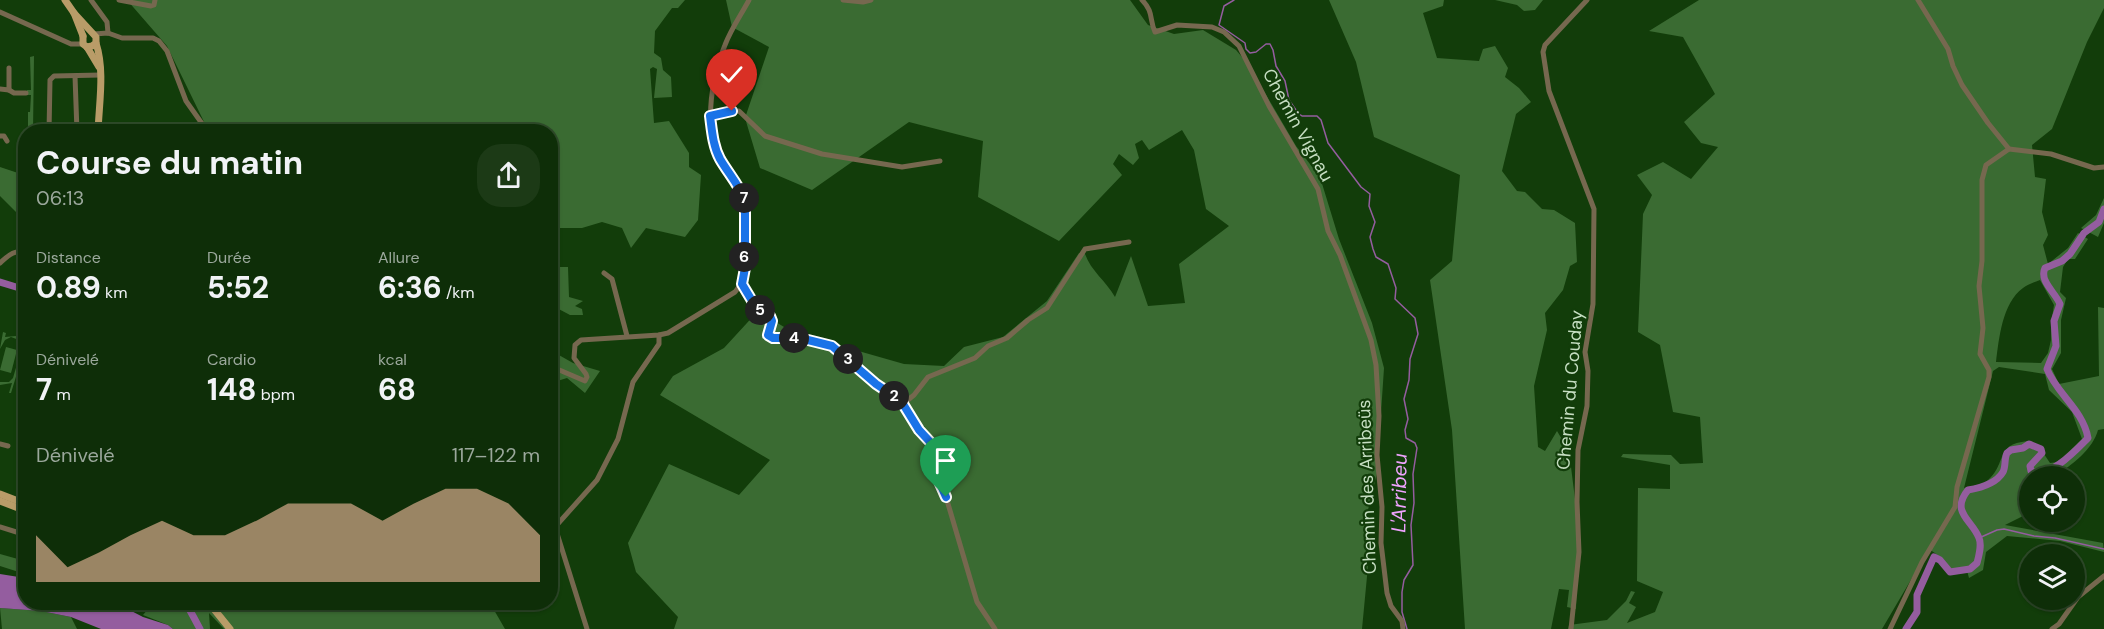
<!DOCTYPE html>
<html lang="fr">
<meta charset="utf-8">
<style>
:root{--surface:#0e2e08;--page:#1c3a16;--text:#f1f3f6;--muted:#9ba89c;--line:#2e4a29;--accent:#d6ab8b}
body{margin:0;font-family:"DM Sans",sans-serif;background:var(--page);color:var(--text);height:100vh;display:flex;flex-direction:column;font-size:22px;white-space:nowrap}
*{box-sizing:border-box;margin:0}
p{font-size:20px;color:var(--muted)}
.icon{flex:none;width:33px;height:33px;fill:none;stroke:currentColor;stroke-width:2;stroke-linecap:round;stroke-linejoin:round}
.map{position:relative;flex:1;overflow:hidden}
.drawer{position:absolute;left:18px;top:124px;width:540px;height:486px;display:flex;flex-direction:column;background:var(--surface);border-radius:24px;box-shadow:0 2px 4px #0004,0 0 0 2px var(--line)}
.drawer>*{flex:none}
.fabs{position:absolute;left:2019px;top:466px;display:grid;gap:12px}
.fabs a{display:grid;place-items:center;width:66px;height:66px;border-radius:50%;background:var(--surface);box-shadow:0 2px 4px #0004,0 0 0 2px var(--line);font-size:30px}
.pin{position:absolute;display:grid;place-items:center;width:51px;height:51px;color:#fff;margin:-62px -26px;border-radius:50% 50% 50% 0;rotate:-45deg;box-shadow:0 0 6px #0007}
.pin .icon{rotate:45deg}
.km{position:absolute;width:30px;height:30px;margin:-15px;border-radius:50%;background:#222;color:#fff;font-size:16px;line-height:30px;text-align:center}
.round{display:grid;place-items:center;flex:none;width:63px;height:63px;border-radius:24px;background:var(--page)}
.head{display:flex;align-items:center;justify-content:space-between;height:102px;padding:0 18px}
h1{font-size:33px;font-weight:700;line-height:45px}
.metrics{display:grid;grid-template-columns:repeat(3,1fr);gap:9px;height:102px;padding:6px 18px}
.metrics div{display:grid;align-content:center}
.metrics b{font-size:30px;font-weight:700}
.metrics small{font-size:16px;font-weight:400}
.metrics p{font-size:16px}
.chart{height:168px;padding:12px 18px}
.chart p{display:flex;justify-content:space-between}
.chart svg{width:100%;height:108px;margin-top:6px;fill:var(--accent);opacity:.7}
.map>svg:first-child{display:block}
</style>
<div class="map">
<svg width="2104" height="629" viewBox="0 0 2104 629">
<rect width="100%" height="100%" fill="#123d0a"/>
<!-- green -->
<g fill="#3a6b32" fill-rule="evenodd">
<polygon points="127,0 685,0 678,8 672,8 655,31 654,53 661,58 663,70 671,77 672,97 654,98 657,69 653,67 650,69 654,123 669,121 689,153 689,167 701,175 698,220 685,237 646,228 631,248 622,228 602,222 582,228 554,228 551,232 550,132 209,132 167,46"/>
<path d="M726 0H1130L1148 25 1174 34 1203 30 1236 50 1248 64 1296 146 1320 177 1339 239 1372 323 1384 368 1377 473 1366 518 1368 566 1362 629H674L678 617 636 572 628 543 669 464 739 495 770 460 660 395 673 376 724 348 758 311 802 338 827 342 904 364 944 366 964 347 1003 337 1047 301 1079 253 1085 254C1091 271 1106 281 1115 297L1131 256 1148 306 1185 303 1179 264 1229 226 1206 209 1194 150 1182 130 1149 150 1142 140 1135 144 1139 158 1133 165 1119 154 1113 164 1122 175 1059 241 978 197 983 141 909 122 812 190 760 168 745 118 769 47 732 27Z"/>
<polygon points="1329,0 1444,0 1443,6 1423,13 1437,58 1479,61 1483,49 1495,46 1508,68 1505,77 1519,88 1531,102 1516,114 1502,171 1517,191 1525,192 1542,209 1554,210 1575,223 1577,262 1570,266 1563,290 1545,313 1547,330 1534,386 1538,447 1545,451 1557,431 1569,451 1576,507 1578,545 1576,609 1567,607 1569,590 1559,589 1551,629 1465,629 1452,430 1430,280 1452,261 1460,175 1374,137 1356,62"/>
<polygon points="1495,0 1543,0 1535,10 1524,11 1517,5"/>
<path d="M1699 0H2104V8L2087 42 2052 129 2032 145 2035 177 2046 179 2042 212 2048 235 2043 245 2048 264 2068 248 2078 233 2088 239 2075 259H2068L2063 267 2060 292 2066 298 2061 320V353L2052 369 2059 384 2099 376 2098 307 2104 308V429L2098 430C2093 449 2072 465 2056 475V477H2030L2029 513 2005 525 2103 543 2104 552 2060 541 2007 536 1986 552 1983 570 1969 578 1966 567 1951 570 1942 558 1929 549 1882 629H1568L1569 625 1607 620 1626 601 1631 591 1635 592 1629 603 1636 607 1627 623 1655 612 1663 592 1637 581 1638 488 1670 489V465L1621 457 1623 454 1671 455 1680 464 1703 463 1700 417 1673 412 1660 345 1638 332 1643 214 1652 195 1637 175 1663 162 1691 179 1718 147 1701 143 1684 122 1715 94 1683 37 1649 31ZM2040 280 2054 305 2051 324V340L2048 353 2041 363 1996 362C1999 339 2002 303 2023 288 2028 284 2035 282 2040 280ZM1999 367 2045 374 2049 390 2072 412 2082 439 2058 462 2050 463 2042 451 2031 441C1993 443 2009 462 1987 481 1982 485 1971 486 1964 488L1993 371Z"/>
<polygon points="34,56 33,132 28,132 28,112 30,112 31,95 27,95 27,90 31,90 30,57"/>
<polygon points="25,166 25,203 16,212 0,196 0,167 21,174 24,173 23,170"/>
<polygon points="2104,198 2104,223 2098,237 2081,228 2096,215"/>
<polygon points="551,267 568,267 569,297 583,301 575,306 582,309 583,315 570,315 553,306 551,307"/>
<polygon points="3,332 6,333 5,337 16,336 24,343 25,339 25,347 11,393 9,393 12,383 0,385 0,382 9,382 13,378 22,347 19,340 11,337 5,340 0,349"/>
<polygon points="6,347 17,350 11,373 0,370"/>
<polygon points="550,350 573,363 600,371 585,393 567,378 551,383"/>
<polygon points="0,554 25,561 25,574 0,566"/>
<polygon points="153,603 490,603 505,629 224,629 209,613 210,629 173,629 168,625 143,615"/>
<polygon points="0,608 41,611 71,617 77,629 2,629"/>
</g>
<!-- water -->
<polygon fill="#945d9f" points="0,574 25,578 26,603 116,603 143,617 168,625 173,629 101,629 71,617 41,611 0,608"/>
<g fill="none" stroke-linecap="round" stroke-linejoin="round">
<!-- stream -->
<g stroke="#945d9f" stroke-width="1.5">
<polyline points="1234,0 1224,6 1219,25 1245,43 1246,49 1250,53 1256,52 1266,44 1270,44 1273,50 1276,66 1285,81 1289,100 1298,113 1302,116 1317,116 1321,120 1328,143 1361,187 1370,194 1369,206 1375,222 1370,237 1373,249 1376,257 1388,264 1396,288 1395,299 1415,318 1418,334 1410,359 1409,380 1404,399 1408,419 1405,430 1406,438 1415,443 1417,448 1413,474 1414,503 1411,525 1413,565 1404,580 1402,592 1402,612 1407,629"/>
<polyline points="1979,538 1997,530 2004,529 2034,536 2055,538 2104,549"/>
</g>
<!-- river -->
<g stroke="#945d9f" stroke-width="7">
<polyline points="0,282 26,290"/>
<polyline points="186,603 200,629"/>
<path d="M1906 629 1917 612V595L1934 557 1940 560 1950 572 1970 569 1977 563C1979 555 1982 545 1979 538 1972 520 1950 512 1968 490 1980 488 1996 484 2003 472 2006 467 2004 459 2007 453L2011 450 2023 448 2029 444 2041 449 2042 453 2030 466 2031 471C2049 480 2077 449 2088 438 2083 410 2057 394 2047 369L2056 346 2054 321 2060 304C2055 292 2039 281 2045 268L2062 261 2070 254 2084 233 2099 222 2104 209"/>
</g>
<!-- minor -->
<g stroke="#76684f" stroke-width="5">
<polyline points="91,0 107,22 108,33"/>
<polyline points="119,0 151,6 154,5 155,0"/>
<polyline points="843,0 863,2 871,0"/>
<path d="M1142 0C1154 12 1149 19 1155 32L1177 25 1212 27 1224 32 1239 46 1269 106 1318 189 1328 231 1340 255 1371 340 1376 365 1379 416 1377 455 1382 507 1381 543 1387 593 1391 606 1402 621 1403 629"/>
<polyline points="0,12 71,44 83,44"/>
<polyline points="94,34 108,33 122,38 153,38 159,41 167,51 186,101 208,132"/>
<polyline points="75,76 77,132"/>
<polyline points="0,89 9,90 9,68"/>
<polyline points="9,90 14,93 26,93"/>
<polyline points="710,116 732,111 739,111 765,136 822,154 902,167 940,161"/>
<polyline points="49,132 50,80 54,76 101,75"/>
<polyline points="0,136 4,136 7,141"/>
<polyline points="2009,149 2051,154 2094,168 2104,167"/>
<path d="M0 263C8 256 14 249 26 253"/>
<polyline points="604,273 612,279 627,336"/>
<polyline points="742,283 757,309 770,316 772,321 768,335 773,338 800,338 832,346 876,384 903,404 919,430 932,444 935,451 934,470 946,497 977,602 995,629"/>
<path d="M550 366 585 381 587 377 586 374 574 358 575 345 581 340 659 335 668 333 735 292 742 283 744 277 745 201C739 184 725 170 718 153 704 122 712 76 725 45 731 29 741 15 749 0"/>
<polyline points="903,404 914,395 928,377 975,358 988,346 1007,338 1028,320 1047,308 1085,249 1129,242"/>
<polyline points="0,444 8,446"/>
<polyline points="0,527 26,535"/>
<polyline points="587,629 555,527 597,480 618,439 633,382 659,344 659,335"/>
<polyline points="1571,629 1579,552 1577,502 1578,450 1587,406 1588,371 1585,352 1593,304 1594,209 1549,91 1543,52 1545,45 1587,0"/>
<polyline points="1890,629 1922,562 1955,507 1957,487 1989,377 1989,370 1980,354 1983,328 1979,286 1982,261 1982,180 1986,165 2009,149 1988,123 1962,85 1953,66 1948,49 1918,0"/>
<polyline points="2052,629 2059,624 2078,597 2104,576"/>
</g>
<!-- major -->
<g stroke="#b99c68" stroke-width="7">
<polyline points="65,0 74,13 83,36"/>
<polyline points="74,13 96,37 96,43 92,46 87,47"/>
<polyline points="83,36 83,44 87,47 99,67"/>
<path d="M96 43C105 71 99 103 98 132"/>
<polyline points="0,494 26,504"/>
<polyline points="0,501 26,511"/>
<polyline points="209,603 230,629"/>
</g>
</g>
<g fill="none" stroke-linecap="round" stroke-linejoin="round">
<defs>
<path id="route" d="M732 111 710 116C712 131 713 146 720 159 728 173 740 186 745 201V268L742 284 757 309 770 316 772 321 768 335 773 338H800L832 346 876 384 897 398 903 404 919 430 932 444 935 452 934 470 946 497"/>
</defs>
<!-- route casing -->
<use href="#route" stroke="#fff" stroke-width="12"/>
<!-- route -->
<use href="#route" stroke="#1a73e8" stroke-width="8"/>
</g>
<g text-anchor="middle" stroke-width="4.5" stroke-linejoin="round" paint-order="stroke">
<!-- street labels -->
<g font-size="18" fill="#c6dec2" stroke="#123d0a">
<text transform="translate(1298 125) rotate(61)" y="6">Chemin Vignau</text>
<text transform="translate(1570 390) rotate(-85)" y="6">Chemin du Couday</text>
<text transform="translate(1367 487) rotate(-92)" y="6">Chemin des Arribeüs</text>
</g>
<!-- water labels -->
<g font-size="20" font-style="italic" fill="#efa3fe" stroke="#123d0a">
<text transform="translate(1399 493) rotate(-89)" y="7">L'Arribeu</text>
</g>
</g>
</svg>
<div class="fabs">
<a><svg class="icon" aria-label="locate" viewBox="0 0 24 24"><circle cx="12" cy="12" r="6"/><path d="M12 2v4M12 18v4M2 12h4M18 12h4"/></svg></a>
<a><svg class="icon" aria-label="layers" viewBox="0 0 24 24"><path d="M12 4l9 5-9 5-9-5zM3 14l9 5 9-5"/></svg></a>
</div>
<div class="pin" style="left:946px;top:497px;background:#1e9e55"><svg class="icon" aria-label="arrive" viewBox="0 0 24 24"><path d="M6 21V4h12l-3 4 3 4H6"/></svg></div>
<div class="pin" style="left:732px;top:111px;background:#d93025"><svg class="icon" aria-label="check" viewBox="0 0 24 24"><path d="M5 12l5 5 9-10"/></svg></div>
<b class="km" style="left:894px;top:396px">2</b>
<b class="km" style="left:848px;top:359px">3</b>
<b class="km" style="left:794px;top:338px">4</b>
<b class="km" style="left:760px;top:310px">5</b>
<b class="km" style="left:744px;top:257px">6</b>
<b class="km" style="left:744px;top:198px">7</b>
<section class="drawer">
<div class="head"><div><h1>Course du matin</h1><p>06:13</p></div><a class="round"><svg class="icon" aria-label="share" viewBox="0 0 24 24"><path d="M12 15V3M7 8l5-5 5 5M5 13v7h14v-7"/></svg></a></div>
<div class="metrics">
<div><p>Distance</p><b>0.89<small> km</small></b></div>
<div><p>Durée</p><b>5:52</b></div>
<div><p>Allure</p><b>6:36<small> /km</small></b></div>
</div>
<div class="metrics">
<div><p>Dénivelé</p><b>7<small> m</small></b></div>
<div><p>Cardio</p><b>148<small> bpm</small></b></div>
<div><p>kcal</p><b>68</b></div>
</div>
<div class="chart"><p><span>Dénivelé</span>117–122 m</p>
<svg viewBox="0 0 160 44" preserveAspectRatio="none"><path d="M0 44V25L10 38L20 32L30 25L40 19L50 25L60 25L70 19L80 12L90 12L100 12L110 19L120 12L130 6L140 6L150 12L160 25V44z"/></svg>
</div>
</section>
</div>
